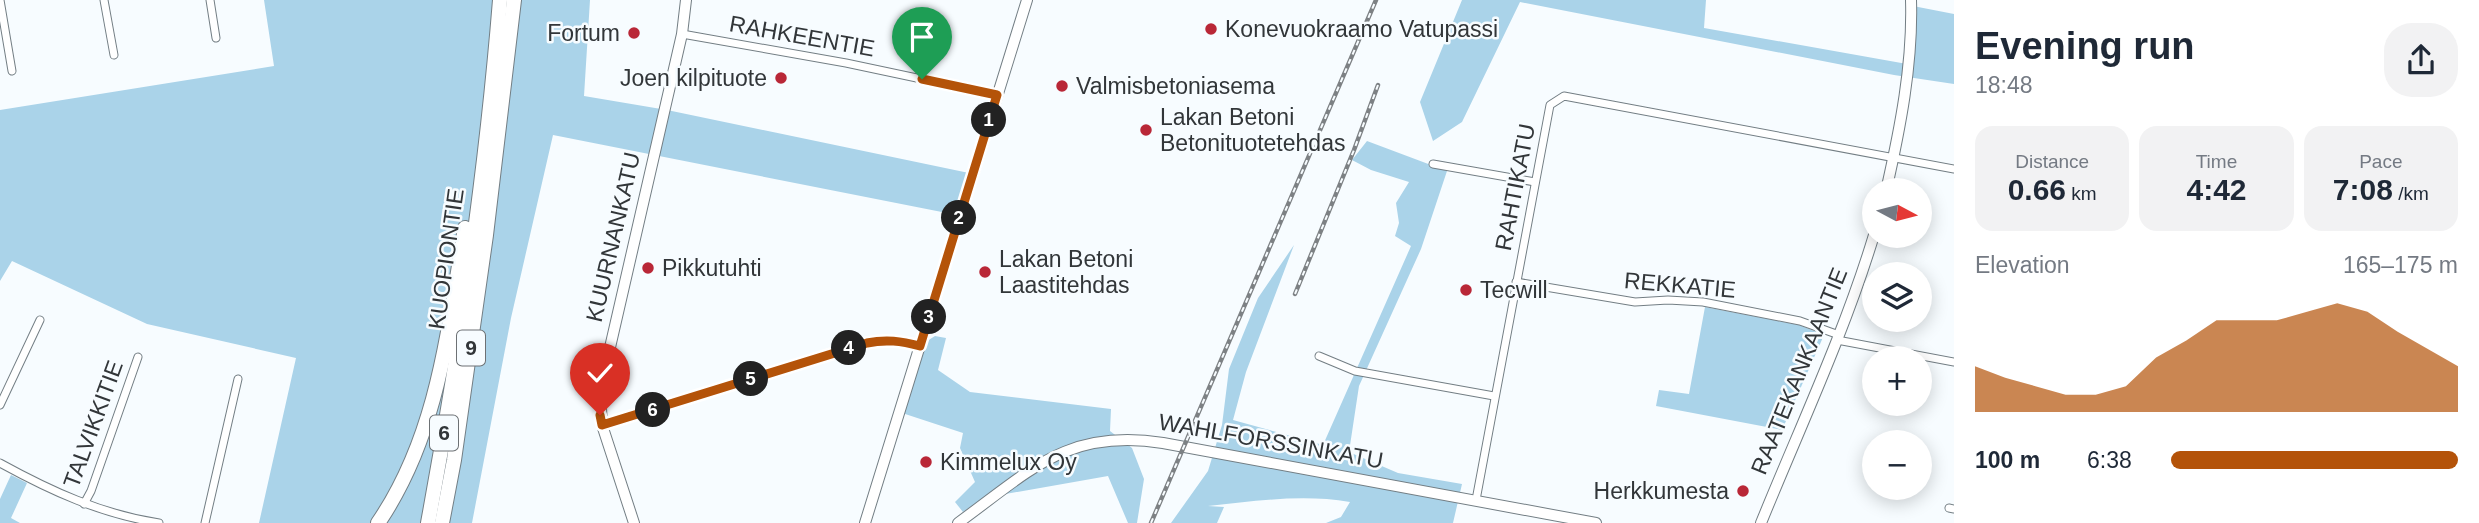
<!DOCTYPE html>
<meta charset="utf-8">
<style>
:root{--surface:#fff;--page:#f2f2f3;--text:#1f2937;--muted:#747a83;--accent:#b45309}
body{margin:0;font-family:Arial,sans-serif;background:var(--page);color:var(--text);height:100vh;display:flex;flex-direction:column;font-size:26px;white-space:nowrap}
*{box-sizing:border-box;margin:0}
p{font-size:23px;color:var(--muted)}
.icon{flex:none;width:38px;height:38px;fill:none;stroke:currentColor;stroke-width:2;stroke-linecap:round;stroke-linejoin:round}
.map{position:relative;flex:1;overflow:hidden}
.details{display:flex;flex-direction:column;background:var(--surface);width:525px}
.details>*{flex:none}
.needle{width:46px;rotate:97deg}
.fabs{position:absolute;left:1862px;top:178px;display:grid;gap:14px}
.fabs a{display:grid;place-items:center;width:70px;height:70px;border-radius:50%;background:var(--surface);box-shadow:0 4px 18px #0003;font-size:35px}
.pin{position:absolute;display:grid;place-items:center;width:60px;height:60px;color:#fff;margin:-72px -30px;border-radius:50% 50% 50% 0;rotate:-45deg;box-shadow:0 0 7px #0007}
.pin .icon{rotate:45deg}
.km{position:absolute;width:35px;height:35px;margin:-18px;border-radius:50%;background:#222;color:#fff;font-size:19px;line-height:35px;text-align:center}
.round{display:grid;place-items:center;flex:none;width:74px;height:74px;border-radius:28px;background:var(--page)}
.head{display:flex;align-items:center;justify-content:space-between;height:119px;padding:0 21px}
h1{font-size:38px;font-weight:800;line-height:52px}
.figures{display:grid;grid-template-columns:repeat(3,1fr);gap:10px;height:119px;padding:7px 21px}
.figures div{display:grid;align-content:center;border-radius:18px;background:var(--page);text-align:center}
.figures b{font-size:30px;font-weight:800}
.figures small{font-size:19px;font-weight:400}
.figures p{font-size:19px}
.chart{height:196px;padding:14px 21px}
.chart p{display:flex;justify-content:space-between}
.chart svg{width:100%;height:126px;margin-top:7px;fill:var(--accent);opacity:.7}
ul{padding:0 21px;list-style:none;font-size:23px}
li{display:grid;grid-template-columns:112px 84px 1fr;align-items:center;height:52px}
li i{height:18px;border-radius:9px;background:var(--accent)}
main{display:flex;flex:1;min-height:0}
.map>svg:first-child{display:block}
</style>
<main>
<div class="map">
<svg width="1954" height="523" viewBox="0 0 1954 523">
<rect width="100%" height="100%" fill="#f7fcff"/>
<!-- green -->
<g fill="#aad3e9">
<polygon points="264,0 590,0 584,96 667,110 969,173 957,215 553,135 511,318 472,523 259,523 296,358 147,324 12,261 0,281 0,110 274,66"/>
<polygon points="1462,0 1706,0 1704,28 1907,64 1913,6 1954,14 1954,84 1894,75 1520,2 1462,122 1433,141 1420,102"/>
<path d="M1367 141 1447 171 1421 249 1359 386 1349 452 1398 473 1462 484 1453 523H1326L1341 517 1350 502C1303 494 1255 501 1208 506L1224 507 1217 523H1171L1208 471 1222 425 1229 369 1258 298 1294 245 1246 372 1233 420 1323 445 1411 246 1395 236 1399 223 1396 203 1409 182 1371 170 1352 160Z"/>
<polygon points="1705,307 1799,325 1824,335 1782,430 1656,406 1659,390 1689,394"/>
<polygon points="935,336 946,338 938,370 970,392 1111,409 1110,431 1132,448 1144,479 1137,523 1128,523 1108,476 983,498 963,512 955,502 975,482 960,448 963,433 896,411 916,348"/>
<polygon points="11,475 27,483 11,518 20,523 0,523 0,499"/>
</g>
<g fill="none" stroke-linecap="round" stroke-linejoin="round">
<defs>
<g id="street">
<polyline points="0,0 12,71"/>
<polyline points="104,0 114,55"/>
<polyline points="210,0 216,38"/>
<polyline points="682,34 846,63 997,95"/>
<polyline points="1433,164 1535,182"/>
<polyline points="1516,282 1635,302 1668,300 1703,302 1800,321 1839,335"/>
<polyline points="1837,340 1954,362"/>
<polyline points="1319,356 1355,371 1494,396"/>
<polyline points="0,405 40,320"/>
<path d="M602 425 867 343C886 339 901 341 920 346"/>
<path d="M0 463C51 491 101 514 159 523"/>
<polyline points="1476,500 1550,105 1564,96 1954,169"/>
<polyline points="84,504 91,491 138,357"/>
<polyline points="1949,508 1954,509"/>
<polyline points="205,523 238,379"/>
</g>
<g id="secondary">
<path d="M1886 191C1900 129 1913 64 1911 0"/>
<polyline points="634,523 602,425 600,391 682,34 686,0"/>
<polyline points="865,523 1027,0"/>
<path d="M958 523C1030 471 1067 428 1163 443L1596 523"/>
<path d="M1761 523C1800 427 1844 334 1874 235"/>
</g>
<g id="highway">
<path d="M378 523C438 435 448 331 465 228"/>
<path d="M428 523C460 350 486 175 500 0"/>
<polyline points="442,523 454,460 486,235 514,0"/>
</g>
</defs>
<!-- street casing -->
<use href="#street" stroke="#737e84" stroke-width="9"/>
<!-- secondary casing -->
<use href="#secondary" stroke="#737e84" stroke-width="12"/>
<!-- highway casing -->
<use href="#highway" stroke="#737e84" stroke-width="16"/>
<!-- street -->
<use href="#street" stroke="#fff" stroke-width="7"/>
<!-- secondary -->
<use href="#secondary" stroke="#fff" stroke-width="10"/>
<!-- highway -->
<use href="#highway" stroke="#fff" stroke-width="14"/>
<defs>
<g id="rail">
<polyline points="1295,294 1354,150 1378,85"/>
<polyline points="1151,523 1376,0"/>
</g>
</defs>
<!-- rail casing -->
<use href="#rail" stroke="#7d8184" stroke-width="4.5"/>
<!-- rail -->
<use href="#rail" stroke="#f7fcff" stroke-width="2" stroke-dasharray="5" stroke-linecap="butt"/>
</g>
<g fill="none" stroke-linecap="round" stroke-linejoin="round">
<defs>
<path id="route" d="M600 415 602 425 867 343C886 339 901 341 920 346L997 95 922 79"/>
</defs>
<!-- route casing -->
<use href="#route" stroke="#fff" stroke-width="14"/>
<!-- route -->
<use href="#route" stroke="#b45309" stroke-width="9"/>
</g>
<!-- markers -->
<g fill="#b92737" stroke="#f7fcff" stroke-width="2.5">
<circle cx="1211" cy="29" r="7"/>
<circle cx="634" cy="33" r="7"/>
<circle cx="781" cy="78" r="7"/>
<circle cx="1062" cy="86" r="7"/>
<circle cx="1146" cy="130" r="7"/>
<circle cx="648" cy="268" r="7"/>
<circle cx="985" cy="272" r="7"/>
<circle cx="1466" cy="290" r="7"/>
<circle cx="926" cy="462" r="7"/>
<circle cx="1743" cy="491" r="7"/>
</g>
<g text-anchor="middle" stroke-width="5" stroke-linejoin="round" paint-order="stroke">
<!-- shield labels -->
<g fill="#f7fcff" stroke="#6d7174" stroke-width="2">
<rect x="457" y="330.5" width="28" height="35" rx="5"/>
<rect x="430" y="415.5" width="28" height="35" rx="5"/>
</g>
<g font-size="21" font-weight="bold" fill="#323639">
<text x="471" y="355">9</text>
<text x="444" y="440">6</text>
</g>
<!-- poi labels -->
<g font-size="23" fill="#323639" stroke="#f7fcff" text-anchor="start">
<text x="1225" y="37">Konevuokraamo Vatupassi</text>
<text x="620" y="41" text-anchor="end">Fortum</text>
<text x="767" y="86" text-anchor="end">Joen kilpituote</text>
<text x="1076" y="94">Valmisbetoniasema</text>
<text x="1160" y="125">Lakan Betoni<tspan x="1160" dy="26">Betonituotetehdas</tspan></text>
<text x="999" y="267">Lakan Betoni<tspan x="999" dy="26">Laastitehdas</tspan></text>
<text x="662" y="276">Pikkutuhti</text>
<text x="1480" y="298">Tecwill</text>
<text x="940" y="470">Kimmelux Oy</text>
<text x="1729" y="499" text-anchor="end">Herkkumesta</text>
</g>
<!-- street labels -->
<g font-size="23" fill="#323639" stroke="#f7fcff">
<text transform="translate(802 36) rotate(10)" y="8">RAHKEENTIE</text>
<text transform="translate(1515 187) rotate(-79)" y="8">RAHTIKATU</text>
<text transform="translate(613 237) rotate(-77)" y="8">KUURNANKATU</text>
<text transform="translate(446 259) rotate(-82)" y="8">KUOPIONTIE</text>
<text transform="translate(1680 285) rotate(5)" y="8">REKKATIE</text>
<text transform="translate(1799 371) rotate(-68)" y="8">RAATEKANKAANTIE</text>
<text transform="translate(93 424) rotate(-70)" y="8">TALVIKKITIE</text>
<text transform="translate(1271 441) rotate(10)" y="8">WAHLFORSSINKATU</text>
</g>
</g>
</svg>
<div class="fabs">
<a><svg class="needle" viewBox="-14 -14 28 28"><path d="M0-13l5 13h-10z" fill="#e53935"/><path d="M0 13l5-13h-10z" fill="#747a83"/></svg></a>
<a><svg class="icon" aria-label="layers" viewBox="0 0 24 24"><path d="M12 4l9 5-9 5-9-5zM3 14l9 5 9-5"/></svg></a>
<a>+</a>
<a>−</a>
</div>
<div class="pin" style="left:922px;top:79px;background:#1e9e55"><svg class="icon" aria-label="arrive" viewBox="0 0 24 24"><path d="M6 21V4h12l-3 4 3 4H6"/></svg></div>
<div class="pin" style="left:600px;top:415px;background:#d93025"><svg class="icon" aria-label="check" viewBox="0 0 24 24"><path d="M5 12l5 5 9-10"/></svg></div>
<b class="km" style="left:989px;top:120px">1</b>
<b class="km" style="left:959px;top:218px">2</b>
<b class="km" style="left:929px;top:317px">3</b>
<b class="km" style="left:849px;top:348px">4</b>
<b class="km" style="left:751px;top:379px">5</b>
<b class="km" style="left:653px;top:410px">6</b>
</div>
<section class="details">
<div class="head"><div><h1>Evening run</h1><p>18:48</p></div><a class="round"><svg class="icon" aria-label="share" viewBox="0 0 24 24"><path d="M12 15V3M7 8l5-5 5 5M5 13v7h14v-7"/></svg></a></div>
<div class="figures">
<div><p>Distance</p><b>0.66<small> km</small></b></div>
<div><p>Time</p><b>4:42</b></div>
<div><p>Pace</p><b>7:08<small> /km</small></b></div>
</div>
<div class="chart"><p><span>Elevation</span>165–175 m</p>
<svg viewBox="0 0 160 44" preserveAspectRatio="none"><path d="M0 44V28L10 32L20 35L30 38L40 38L50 35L60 25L70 19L80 12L90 12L100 12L110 9L120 6L130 9L140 16L150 22L160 28V44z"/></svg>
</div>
<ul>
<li><b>100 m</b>6:38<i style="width:100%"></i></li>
</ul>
</section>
</main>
